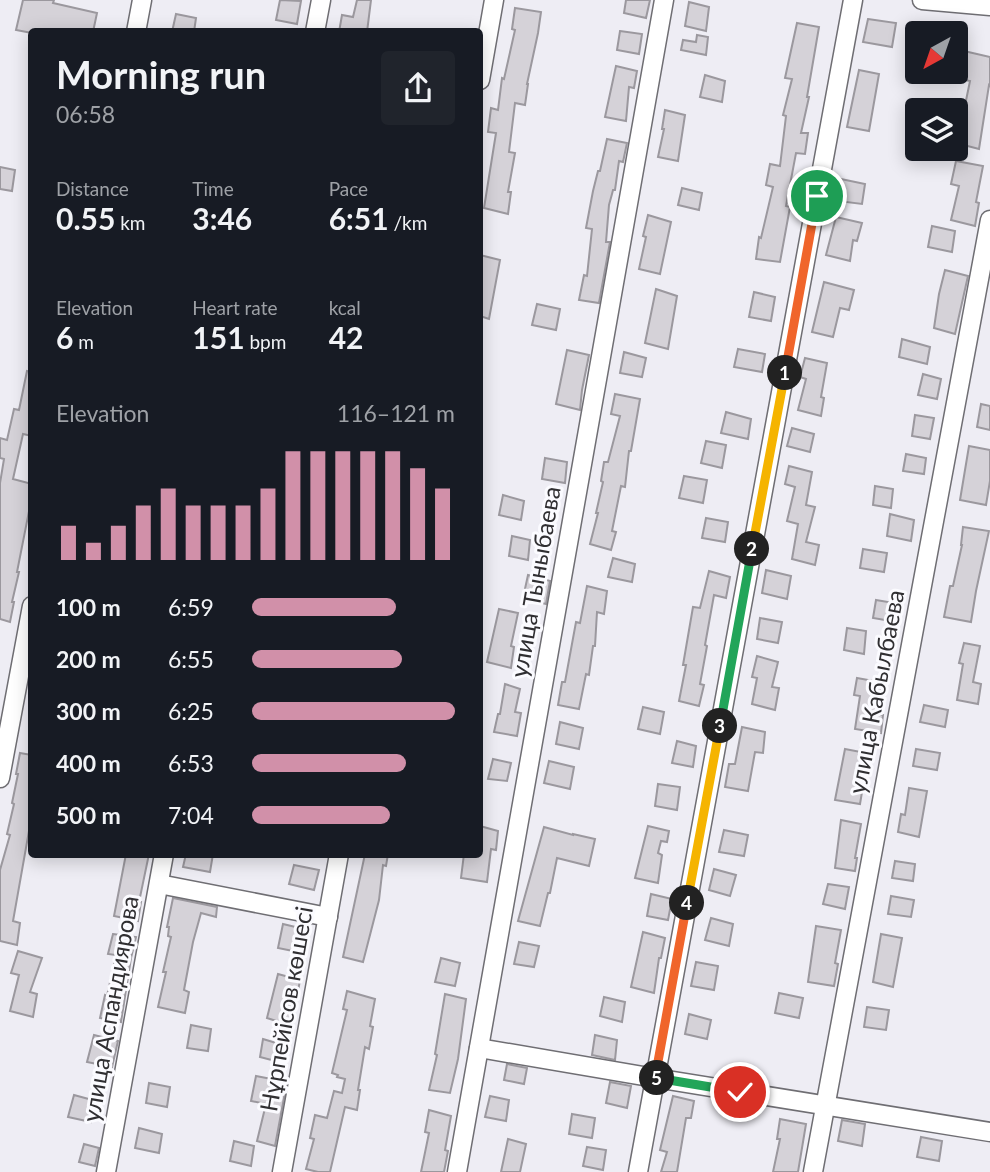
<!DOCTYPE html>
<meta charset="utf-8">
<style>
:root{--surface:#171b24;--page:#20242c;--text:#f1f3f6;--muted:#9ea1a6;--accent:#d190a9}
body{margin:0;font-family:Lato,sans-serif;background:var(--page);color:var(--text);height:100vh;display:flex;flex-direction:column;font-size:26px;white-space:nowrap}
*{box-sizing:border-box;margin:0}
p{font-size:23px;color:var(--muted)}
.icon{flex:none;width:38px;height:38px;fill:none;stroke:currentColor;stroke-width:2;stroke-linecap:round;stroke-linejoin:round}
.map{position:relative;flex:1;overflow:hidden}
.side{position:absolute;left:28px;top:28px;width:455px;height:830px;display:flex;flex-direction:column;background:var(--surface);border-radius:7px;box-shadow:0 4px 18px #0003}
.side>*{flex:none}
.needle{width:46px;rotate:220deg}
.fabs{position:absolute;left:905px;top:21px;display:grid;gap:14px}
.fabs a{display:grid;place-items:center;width:63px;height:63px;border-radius:7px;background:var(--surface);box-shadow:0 4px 18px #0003;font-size:35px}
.pin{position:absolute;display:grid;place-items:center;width:60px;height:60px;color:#fff;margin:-30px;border:4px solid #fff;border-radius:50%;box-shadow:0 2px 7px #0007}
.km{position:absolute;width:35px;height:35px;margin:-18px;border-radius:50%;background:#222;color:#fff;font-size:19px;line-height:35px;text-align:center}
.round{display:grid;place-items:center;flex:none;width:74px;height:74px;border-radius:7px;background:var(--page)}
.head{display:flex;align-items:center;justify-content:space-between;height:119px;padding:0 28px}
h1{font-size:38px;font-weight:700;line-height:52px}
.figures{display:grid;grid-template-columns:repeat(3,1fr);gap:10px;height:119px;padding:7px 28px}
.figures div{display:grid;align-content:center}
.figures b{font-size:30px;font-weight:700}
.figures small{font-size:19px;font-weight:400}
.figures p{font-size:19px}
.chart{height:196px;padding:14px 28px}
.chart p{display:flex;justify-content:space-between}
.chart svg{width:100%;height:126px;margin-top:7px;stroke:var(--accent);stroke-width:6}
ul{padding:0 28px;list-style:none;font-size:23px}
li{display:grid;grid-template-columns:112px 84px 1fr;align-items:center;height:52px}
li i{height:18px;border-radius:9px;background:var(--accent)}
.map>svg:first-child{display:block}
</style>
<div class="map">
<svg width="990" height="1172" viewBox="0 0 990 1172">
<rect width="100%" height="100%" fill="#eeedf4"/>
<!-- building -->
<g fill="#d5d2d8" stroke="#9b989e" stroke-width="2">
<polygon points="23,0 54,0 53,3 97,13 93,32 32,32 32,33 16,30"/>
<polygon points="280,0 301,1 297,24 276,20"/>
<polygon points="357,0 371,0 367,32 339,32 342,15 353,17"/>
<polygon points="626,0 650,0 646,18 624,13"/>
<polygon points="689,2 709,7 706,31 685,26"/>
<polygon points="515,8 541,12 538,33 527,84 528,84 525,105 515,103 509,152 515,153 508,192 511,192 508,214 484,208 496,133 488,132 491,108 498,110 502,78 504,79 515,30 512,29"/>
<polygon points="176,14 196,18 194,32 172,32"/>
<polygon points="868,19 896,23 892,47 863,42"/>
<polygon points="797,23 819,27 807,97 809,97 801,133 808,133 805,154 796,153 786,206 790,207 780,262 756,259 759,237 761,238 773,187 766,185 770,164 780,166 786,116 783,115 792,79 785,78"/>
<polygon points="620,31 642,34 639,54 617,50"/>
<polygon points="697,35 708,37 706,55 681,50 683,40 696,42"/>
<polygon points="964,51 990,57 990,86 989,85 979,149 956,143 961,120 962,120 970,81 959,79"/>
<polygon points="616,66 637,71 634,88 629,87 626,121 605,117"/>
<polygon points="859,70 879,74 869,131 847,127"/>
<polygon points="705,75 725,81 722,102 700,97"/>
<polygon points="665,110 685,115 678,161 658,157 664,129 662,129"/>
<polygon points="607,139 627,143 623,162 619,161 615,190 613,190 612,194 609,205 606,242 610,242 599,303 579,300 584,275 587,276 592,229 586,228 593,191 598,171 600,171"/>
<polygon points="956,161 983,166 976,202 979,203 975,226 951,220 959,186 951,184"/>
<polygon points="0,167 15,170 12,191 0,189"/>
<polygon points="841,179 865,184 862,204 838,201"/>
<polygon points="682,188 702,193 699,210 678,205"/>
<polygon points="648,215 671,222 660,274 639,269 646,237 643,236"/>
<polygon points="836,217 862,223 857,241 853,240 850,261 826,255"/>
<polygon points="932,226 955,231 952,252 928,247"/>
<polygon points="480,255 500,260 489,319 480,316"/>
<polygon points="945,270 968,276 955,334 934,328 939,294"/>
<polygon points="824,282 854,290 849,310 840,308 833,337 812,332"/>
<polygon points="656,289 677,296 668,349 645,343"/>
<polygon points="754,292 775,297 771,321 749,317"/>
<polygon points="537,304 560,309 556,330 532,325"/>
<polygon points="902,339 930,347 927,364 899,357"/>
<polygon points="738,349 765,354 762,372 734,367"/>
<polygon points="567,350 589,355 582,390 580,410 556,404"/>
<polygon points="624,352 646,358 642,377 620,373"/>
<polygon points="805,358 827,363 821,397 824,398 821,416 798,410 806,379 800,377"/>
<polygon points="27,371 32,372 32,436 23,434 13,479 32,484 32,496 17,572 19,572 12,602 14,602 10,622 0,619 0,483 4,459 0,458 0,438 7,440 14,409 19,410"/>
<polygon points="923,374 941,379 937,399 918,395"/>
<polygon points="615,394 640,399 631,451 629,451 625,487 621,486 612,531 616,532 611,550 590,544 598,513 596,513 603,482 601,481 604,462 608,462 620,416 611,414"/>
<polygon points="981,404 990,406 990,430 977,427"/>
<polygon points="726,412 751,419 748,439 721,433"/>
<polygon points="915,415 934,418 930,439 912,436"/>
<polygon points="792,428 814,434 810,452 787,446"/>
<polygon points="706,441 726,445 722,468 701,463"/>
<polygon points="969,446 990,450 990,481 986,505 960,500"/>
<polygon points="906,454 926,458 924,474 903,471"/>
<polygon points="545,458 567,462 565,483 542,479"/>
<polygon points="789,466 812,472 806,505 815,507 806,542 819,545 815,565 792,559 798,524 787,521 795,487 785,484"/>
<polygon points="684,476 707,480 703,503 679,498"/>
<polygon points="875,486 893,489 891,508 873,505"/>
<polygon points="503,495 524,501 521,520 499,515"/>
<polygon points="890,514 914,520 911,541 887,536"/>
<polygon points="706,518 728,522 725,542 702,538"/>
<polygon points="963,527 989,531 976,591 971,622 944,617 950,586 953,586 962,545 961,545"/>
<polygon points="512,536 530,540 528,560 509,556"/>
<polygon points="863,549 887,553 884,572 860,568"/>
<polygon points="613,558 635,564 632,582 608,577"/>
<polygon points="766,570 791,576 787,599 762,593"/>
<polygon points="709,571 730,577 726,598 714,595 705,645 707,646 700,684 704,685 699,706 679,701 686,665 683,665 693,607 700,608"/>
<polygon points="528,575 550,581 546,604 523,598"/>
<polygon points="587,586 607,591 604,614 597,612 595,646 593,646 589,675 586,674 579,709 558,705 562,682 565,682 576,622 580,623"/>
<polygon points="876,600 900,604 897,622 873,618"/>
<polygon points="499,609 518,613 511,646 514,647 511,668 487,662"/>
<polygon points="760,618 782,622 778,643 757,639"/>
<polygon points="847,628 866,631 864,654 844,650"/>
<polygon points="964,643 980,646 973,682 981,684 978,704 957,700 963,664 959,663"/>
<polygon points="757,656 778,662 772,687 779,688 775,710 752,704 757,678 752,677"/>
<polygon points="857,678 885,683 880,715 883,715 881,733 855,729 860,696 854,695"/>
<polygon points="505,684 520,689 515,712 521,713 517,736 494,732 498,714 500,714"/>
<polygon points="924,705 948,710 945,727 920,722"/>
<polygon points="643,707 664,712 660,734 638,729"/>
<polygon points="560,722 583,728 579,749 556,744"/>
<polygon points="742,727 765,732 763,753 755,752 748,791 725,787 729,764 735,764"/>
<polygon points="677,741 696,746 693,767 672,763"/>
<polygon points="845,749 866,753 861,780 864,780 860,804 835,800"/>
<polygon points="916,749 940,753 937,770 913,766"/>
<polygon points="20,753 32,755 32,814 13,921 20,923 17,945 0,941 0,870 10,835 7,834 14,804 12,803 18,774 16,774"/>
<polygon points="493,759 511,763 507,781 488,779"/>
<polygon points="549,761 574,767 570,789 544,783"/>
<polygon points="658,784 680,787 677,810 655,806"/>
<polygon points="909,788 927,791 919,837 898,832 901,814 905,815"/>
<polygon points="841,820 861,824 855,858 857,858 855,871 835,868"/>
<polygon points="480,826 498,831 496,850 491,849 487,882 461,878 464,854 480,854"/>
<polygon points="648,826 669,831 667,842 661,841 658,853 662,855 658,883 635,878"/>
<polygon points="544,827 573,835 573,834 595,839 589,866 557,858 550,893 548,893 540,926 518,921"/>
<polygon points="724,830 748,835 744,856 719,852"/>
<polygon points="126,854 149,854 139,902 141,902 138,921 114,916"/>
<polygon points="186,854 213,854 210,872 183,867"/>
<polygon points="365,854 388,854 386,866 383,865 379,900 363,962 343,957"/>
<polygon points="895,861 915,864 913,881 892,878"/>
<polygon points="294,865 319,870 314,890 289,884"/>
<polygon points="714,869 736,875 730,896 709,890"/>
<polygon points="828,884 849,887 845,909 823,904"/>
<polygon points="651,894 672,899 668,920 647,916"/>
<polygon points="891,896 914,900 911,917 888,914"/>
<polygon points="173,898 217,907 216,917 201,913 193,942 184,990 189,992 185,1013 158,1007 166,972 163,972 171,937 168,936 169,927 167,927"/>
<polygon points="711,918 733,924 729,946 705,940"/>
<polygon points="283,924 308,930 303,953 278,948"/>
<polygon points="816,926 841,930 835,963 838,964 834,986 808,982"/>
<polygon points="643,932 665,938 661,958 659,958 654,993 631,987"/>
<polygon points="113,934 136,937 131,958 121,1022 100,1018 105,995 107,996 116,955 108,954"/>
<polygon points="881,934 902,938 893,987 873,982"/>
<polygon points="519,942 539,946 534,967 514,964"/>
<polygon points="18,951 42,958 30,992 37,994 33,1017 10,1011 19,975 11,973"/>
<polygon points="441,958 460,963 455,986 435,982"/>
<polygon points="696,962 718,966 714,990 691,986"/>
<polygon points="278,974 300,980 292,1026 267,1018"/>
<polygon points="347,991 375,999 370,1026 373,1027 369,1049 365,1047 358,1090 360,1090 357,1110 345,1107 330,1172 318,1172 306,1169 314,1139 310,1138 315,1115 327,1118 334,1091 342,1093 345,1079 337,1077 338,1075 332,1073 347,1010 343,1009"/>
<polygon points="779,993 803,998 799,1018 775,1013"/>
<polygon points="445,994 466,999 458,1059 450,1093 429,1090 437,1055 435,1054"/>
<polygon points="604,997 625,1002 622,1022 600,1016"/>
<polygon points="867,1007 889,1010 886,1030 864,1027"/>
<polygon points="689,1014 711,1020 707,1039 685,1034"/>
<polygon points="191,1025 211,1029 208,1051 187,1048"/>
<polygon points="94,1035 118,1041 112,1067 87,1062"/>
<polygon points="595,1035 617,1040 615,1060 592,1055"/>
<polygon points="263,1039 286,1046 283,1063 260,1057"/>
<polygon points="507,1064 527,1068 524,1084 504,1080"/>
<polygon points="256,1076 287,1082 275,1146 257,1141 266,1104 251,1101"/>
<polygon points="610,1082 631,1086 627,1108 606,1103"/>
<polygon points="149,1083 170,1087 167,1107 146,1103"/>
<polygon points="74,1095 96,1101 91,1122 68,1117"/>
<polygon points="490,1096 509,1100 506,1121 485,1117"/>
<polygon points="673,1096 694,1101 691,1118 686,1118 677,1172 661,1172 667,1152 660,1150"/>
<polygon points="429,1110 451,1116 445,1150 448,1151 444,1172 421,1172 429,1133 425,1132"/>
<polygon points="572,1114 595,1118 592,1138 569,1134"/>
<polygon points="780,1119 806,1124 798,1172 773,1172 780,1139 777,1139"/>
<polygon points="842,1120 865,1124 862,1146 838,1141"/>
<polygon points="139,1128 162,1134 159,1153 135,1148"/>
<polygon points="921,1137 942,1141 939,1161 917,1157"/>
<polygon points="508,1139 526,1144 520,1172 501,1172"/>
<polygon points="234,1141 254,1146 251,1166 230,1161"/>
<polygon points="84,1144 99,1148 95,1166 79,1162"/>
<polygon points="587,1147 606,1150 603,1170 583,1166"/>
</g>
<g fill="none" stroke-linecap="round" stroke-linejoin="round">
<defs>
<g id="minor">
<polyline points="922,0 990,6"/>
<polyline points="136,32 142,0"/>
<polyline points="315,32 321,0"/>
<polyline points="480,80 494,0"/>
<polyline points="0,778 32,606"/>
<polyline points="159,884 328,917"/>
<polyline points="479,1048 655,1078 990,1132"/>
<polyline points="106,1172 164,854"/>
<polyline points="282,1172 339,854"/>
<polyline points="457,1172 664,0"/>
<polyline points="638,1172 853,0"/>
<polyline points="813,1172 990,220"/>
</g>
</defs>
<!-- minor casing -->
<use href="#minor" stroke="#6f6e73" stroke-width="21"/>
<!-- minor -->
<use href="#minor" stroke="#fff" stroke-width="18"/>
</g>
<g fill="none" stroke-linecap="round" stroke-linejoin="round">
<defs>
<polyline id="split-1" points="785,373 817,196"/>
<polyline id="split-2" points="752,549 785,373"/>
<polyline id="split-3" points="720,726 752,549"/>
<polyline id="split-4" points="687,903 720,726"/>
<polyline id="split-5" points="657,1078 655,1078 687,903"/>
<polyline id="split-6" points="657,1078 740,1092"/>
</defs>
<!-- split-1 casing -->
<use href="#split-1" stroke="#fff" stroke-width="14"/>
<!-- split-2 casing -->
<use href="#split-2" stroke="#fff" stroke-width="14"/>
<!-- split-3 casing -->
<use href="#split-3" stroke="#fff" stroke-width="14"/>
<!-- split-4 casing -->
<use href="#split-4" stroke="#fff" stroke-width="14"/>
<!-- split-5 casing -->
<use href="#split-5" stroke="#fff" stroke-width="14"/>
<!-- split-6 casing -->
<use href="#split-6" stroke="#fff" stroke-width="14"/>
<!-- split-1 -->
<use href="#split-1" stroke="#f0652b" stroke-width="9"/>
<!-- split-2 -->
<use href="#split-2" stroke="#f5b400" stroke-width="9"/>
<!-- split-3 -->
<use href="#split-3" stroke="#22a559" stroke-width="9"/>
<!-- split-4 -->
<use href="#split-4" stroke="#f5b400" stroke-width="9"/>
<!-- split-5 -->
<use href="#split-5" stroke="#f0652b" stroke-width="9"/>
<!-- split-6 -->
<use href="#split-6" stroke="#22a559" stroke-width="9"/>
</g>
<g text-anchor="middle" stroke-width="6" stroke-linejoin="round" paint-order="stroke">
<!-- street labels -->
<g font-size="24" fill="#302f32" stroke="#fbfbff">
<text transform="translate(536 582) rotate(-80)" y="8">улица Тыныбаева</text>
<text transform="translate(877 692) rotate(-79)" y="8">улица Кабылбаева</text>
<text transform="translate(111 1009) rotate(-80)" y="8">улица Аспандиярова</text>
<text transform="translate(287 1009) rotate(-80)" y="8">Нұрпейісов көшесі</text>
</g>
</g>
</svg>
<div class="fabs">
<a><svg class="needle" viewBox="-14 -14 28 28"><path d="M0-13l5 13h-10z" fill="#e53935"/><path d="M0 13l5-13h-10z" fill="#9ea1a6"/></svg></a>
<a><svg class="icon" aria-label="layers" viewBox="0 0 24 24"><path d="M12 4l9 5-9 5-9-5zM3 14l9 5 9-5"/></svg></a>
</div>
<div class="pin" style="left:817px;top:196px;background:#1e9e55"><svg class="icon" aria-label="arrive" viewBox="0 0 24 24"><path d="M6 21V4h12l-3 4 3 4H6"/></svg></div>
<div class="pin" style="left:740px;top:1092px;background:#d93025"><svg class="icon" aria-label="check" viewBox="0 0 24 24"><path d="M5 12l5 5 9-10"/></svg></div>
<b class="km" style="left:785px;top:373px">1</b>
<b class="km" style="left:752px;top:549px">2</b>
<b class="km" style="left:720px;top:726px">3</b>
<b class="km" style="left:687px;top:903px">4</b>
<b class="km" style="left:657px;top:1078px">5</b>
<section class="side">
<div class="head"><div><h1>Morning run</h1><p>06:58</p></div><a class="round"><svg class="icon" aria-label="share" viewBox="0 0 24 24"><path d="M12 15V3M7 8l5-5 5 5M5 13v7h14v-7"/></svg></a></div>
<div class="figures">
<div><p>Distance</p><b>0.55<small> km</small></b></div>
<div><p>Time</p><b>3:46</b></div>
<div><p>Pace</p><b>6:51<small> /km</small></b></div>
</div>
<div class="figures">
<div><p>Elevation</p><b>6<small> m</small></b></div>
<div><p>Heart rate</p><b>151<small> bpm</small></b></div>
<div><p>kcal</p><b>42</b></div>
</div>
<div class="chart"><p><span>Elevation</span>116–121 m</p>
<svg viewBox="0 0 160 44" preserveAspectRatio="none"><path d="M5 44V32M15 44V38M25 44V32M35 44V25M45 44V19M55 44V25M65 44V25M75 44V25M85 44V19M95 44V6M105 44V6M115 44V6M125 44V6M135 44V6M145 44V12M155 44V19"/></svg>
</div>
<ul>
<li><b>100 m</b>6:59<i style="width:71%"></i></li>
<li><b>200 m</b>6:55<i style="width:74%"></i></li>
<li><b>300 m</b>6:25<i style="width:100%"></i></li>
<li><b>400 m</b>6:53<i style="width:76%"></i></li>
<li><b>500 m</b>7:04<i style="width:68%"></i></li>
</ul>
</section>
</div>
